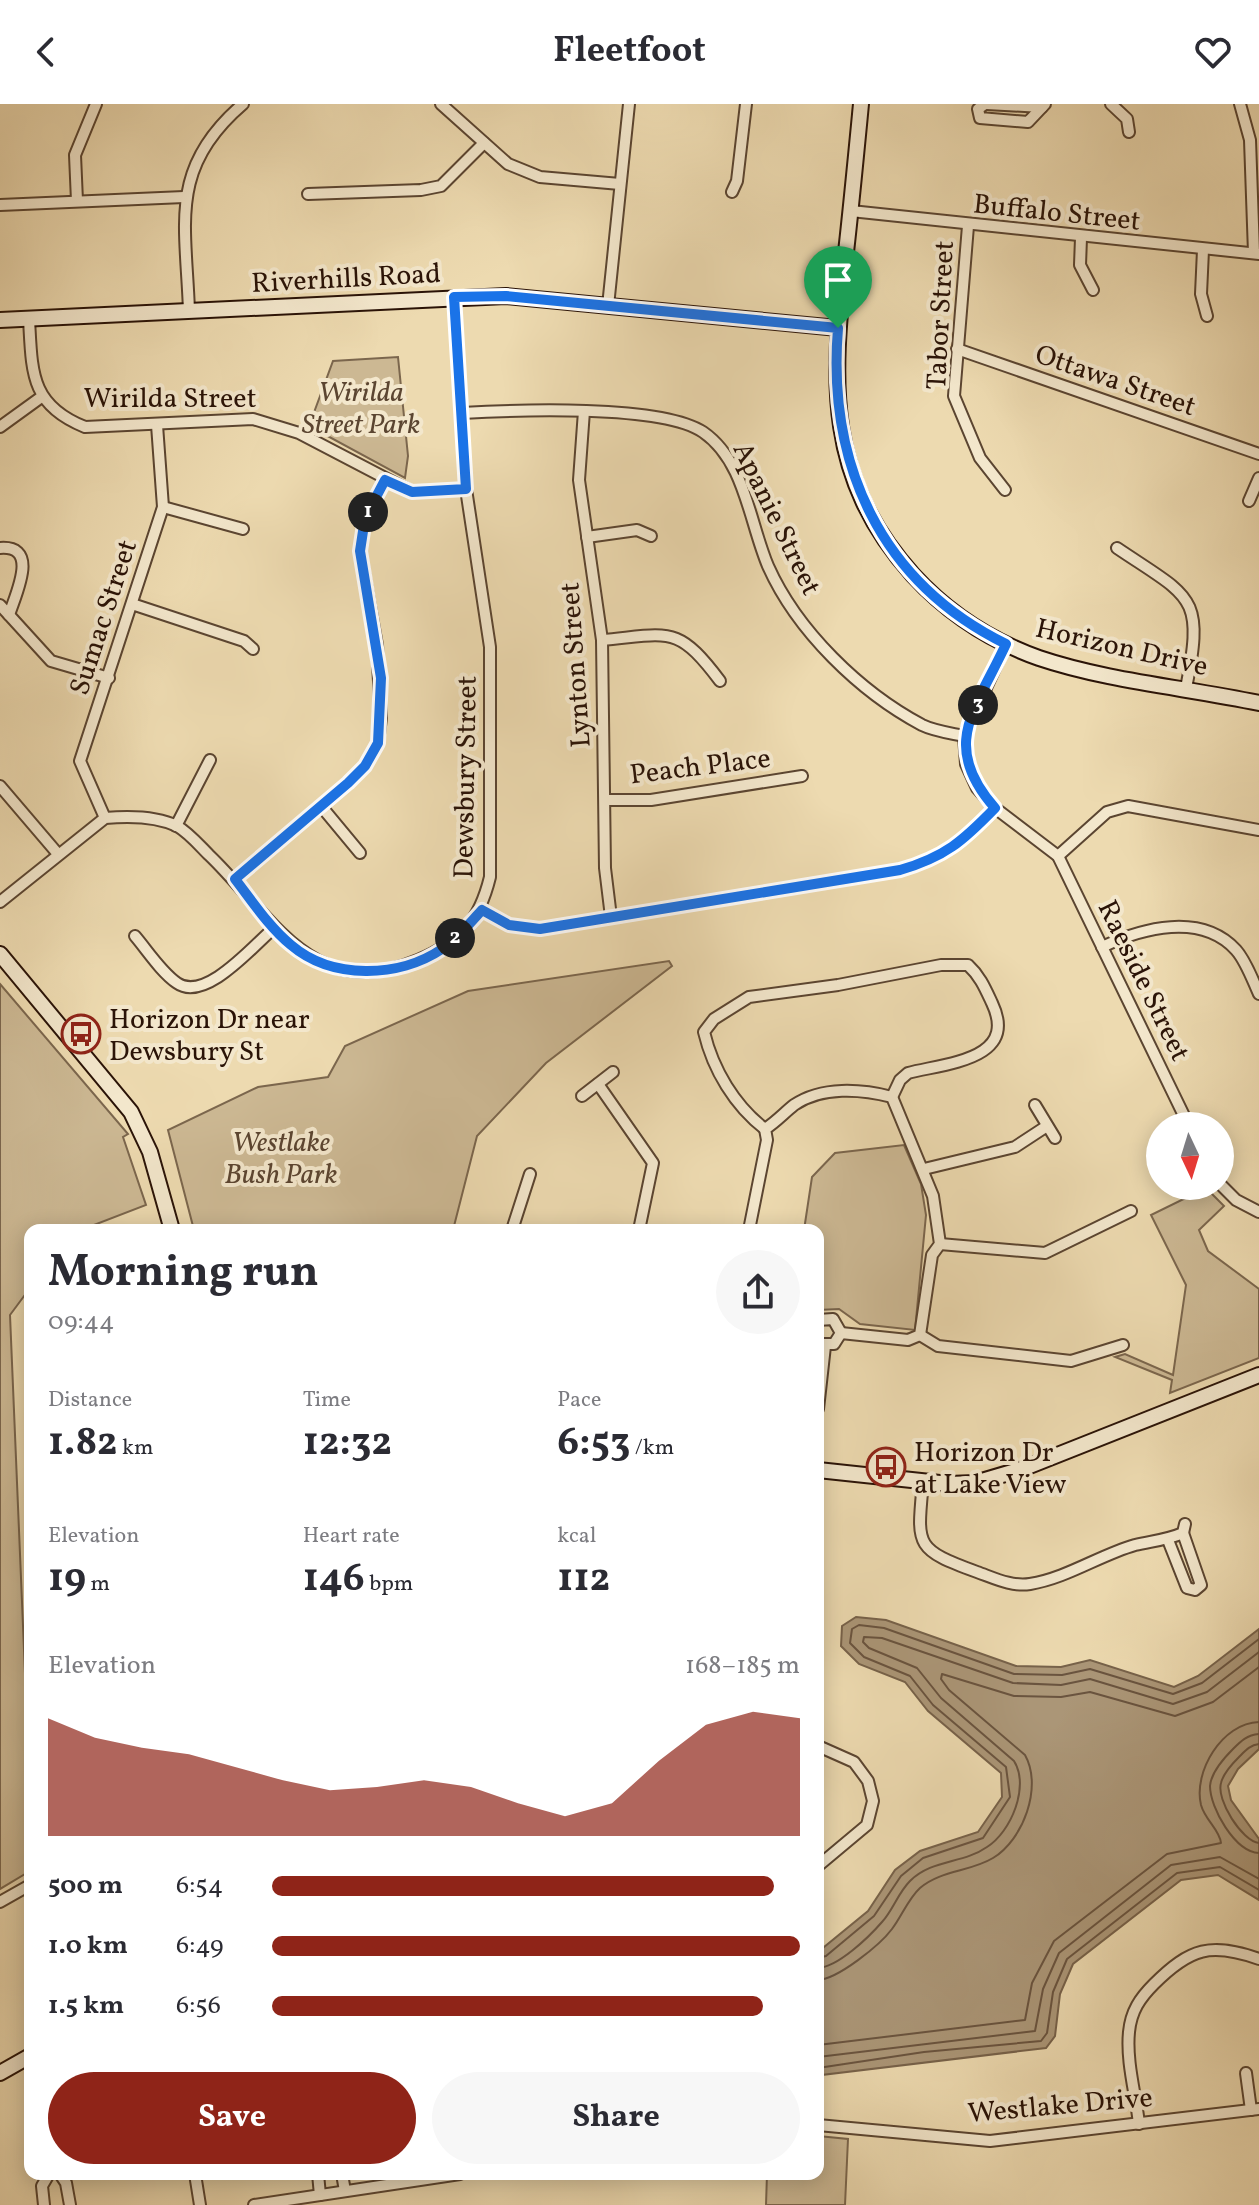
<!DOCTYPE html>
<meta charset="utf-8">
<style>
:root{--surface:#fff;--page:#f7f7f7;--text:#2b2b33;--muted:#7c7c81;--accent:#8f2418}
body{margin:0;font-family:Vollkorn,serif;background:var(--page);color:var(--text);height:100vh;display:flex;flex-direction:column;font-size:30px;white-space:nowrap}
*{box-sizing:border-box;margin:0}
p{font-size:26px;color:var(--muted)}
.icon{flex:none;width:44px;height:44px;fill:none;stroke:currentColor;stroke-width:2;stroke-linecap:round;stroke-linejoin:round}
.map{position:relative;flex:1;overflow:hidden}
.sheet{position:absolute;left:24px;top:1120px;width:800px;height:956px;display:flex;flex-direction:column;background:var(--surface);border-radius:16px;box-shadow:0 4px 20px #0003}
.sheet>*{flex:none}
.needle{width:52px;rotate:176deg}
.tools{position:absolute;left:1146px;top:1008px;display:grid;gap:16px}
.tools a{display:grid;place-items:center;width:88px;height:88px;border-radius:50%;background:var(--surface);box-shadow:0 4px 20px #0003;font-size:40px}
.pin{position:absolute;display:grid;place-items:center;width:68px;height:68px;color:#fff;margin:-82px -34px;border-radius:50% 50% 50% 0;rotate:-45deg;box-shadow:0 0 8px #0007}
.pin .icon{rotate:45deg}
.km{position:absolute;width:40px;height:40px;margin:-20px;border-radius:50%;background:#222;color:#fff;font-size:22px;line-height:40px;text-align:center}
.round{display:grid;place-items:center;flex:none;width:84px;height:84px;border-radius:42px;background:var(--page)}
.headline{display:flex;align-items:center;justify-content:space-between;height:136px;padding:0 24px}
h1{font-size:44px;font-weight:700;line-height:60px}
.figures{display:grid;grid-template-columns:repeat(3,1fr);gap:12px;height:136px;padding:8px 24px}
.figures div{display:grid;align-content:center}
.figures b{font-size:40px;font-weight:700}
.figures small{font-size:22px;font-weight:400}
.figures p{font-size:22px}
.chart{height:224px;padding:16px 24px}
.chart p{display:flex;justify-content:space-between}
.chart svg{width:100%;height:144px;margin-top:8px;fill:var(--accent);opacity:.7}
.action{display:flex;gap:16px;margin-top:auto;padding:16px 24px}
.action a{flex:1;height:92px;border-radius:48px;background:var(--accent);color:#fff;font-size:32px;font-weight:700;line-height:92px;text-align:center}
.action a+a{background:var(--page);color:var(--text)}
ul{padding:0 24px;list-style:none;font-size:26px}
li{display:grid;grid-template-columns:128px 96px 1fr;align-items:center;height:60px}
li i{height:20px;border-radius:10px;background:var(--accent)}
header{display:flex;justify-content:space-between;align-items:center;height:104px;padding:0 24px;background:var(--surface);font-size:36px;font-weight:700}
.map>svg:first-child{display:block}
</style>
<header><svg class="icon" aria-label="back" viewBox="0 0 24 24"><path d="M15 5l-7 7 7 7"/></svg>Fleetfoot<svg class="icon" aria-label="heart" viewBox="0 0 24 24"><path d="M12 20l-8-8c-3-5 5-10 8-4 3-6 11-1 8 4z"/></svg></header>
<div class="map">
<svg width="1259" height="2101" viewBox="0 0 1259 2101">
<rect width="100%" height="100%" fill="#eddab0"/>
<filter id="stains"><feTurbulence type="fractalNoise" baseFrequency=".0025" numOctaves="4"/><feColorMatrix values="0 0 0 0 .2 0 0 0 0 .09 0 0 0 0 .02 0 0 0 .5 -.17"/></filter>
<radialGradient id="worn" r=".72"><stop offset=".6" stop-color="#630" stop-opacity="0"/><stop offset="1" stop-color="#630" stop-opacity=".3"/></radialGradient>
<!-- green -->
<g fill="#ccb893" stroke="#7b664d" stroke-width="2">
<polygon points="398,253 408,352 405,374 309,322 333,257"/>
<polygon points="669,857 672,862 546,959 477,1032 453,1126 194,1126 168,1026 258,983 328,973 345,942 468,887"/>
<polygon points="0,880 128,1030 123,1033 146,1101 81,1126 30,1126 30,1184 10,1211 30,1689 30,1767 0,1785"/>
<polygon points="904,1041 921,1080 926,1111 915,1226 860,1220 839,1205 818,1206 818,1126 804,1126 812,1073 835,1049"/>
<polygon points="1206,1084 1224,1102 1199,1126 1208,1147 1259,1185 1259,1254 1170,1289 1172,1276 1115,1253 1125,1250 1173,1271 1186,1181 1151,1111"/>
<polygon points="818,2032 848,2035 845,2101 766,2101 767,2070 818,2070"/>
</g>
<!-- water -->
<polygon fill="#ab9677" stroke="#77624a" stroke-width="2" points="856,1513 886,1516 1016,1562 1061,1563 1090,1556 1174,1583 1198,1572 1259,1525 1259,1645 1238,1665 1228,1682 1231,1696 1259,1735 1259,1796 1218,1771 1181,1776 1073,1860 1060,1890 1055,1932 1046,1944 822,1971 818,1997 818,1848 868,1807 895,1766 920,1747 978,1728 1002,1693 1001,1669 928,1607 905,1578 859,1560 841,1542 842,1522"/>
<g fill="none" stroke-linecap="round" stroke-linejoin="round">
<!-- shore -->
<g stroke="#6a543f" stroke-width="2">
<path d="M1259 1630C1247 1631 1241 1637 1233 1645 1224 1654 1211 1669 1210 1682 1210 1704 1235 1748 1259 1749"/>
<path d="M1259 1640C1250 1641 1245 1647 1239 1653 1232 1660 1223 1670 1221 1679 1216 1696 1242 1737 1259 1739"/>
<polyline points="818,1854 826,1852 874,1812 901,1772 923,1754 983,1734 1010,1693 1006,1663 933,1601 910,1572 864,1553 850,1539 852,1525 859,1521 884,1524 1014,1570 1062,1571 1090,1565 1173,1590 1202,1579 1259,1535"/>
<path d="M818 1864C838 1863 869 1833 882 1818 893 1806 898 1789 910 1777 932 1755 963 1760 987 1743 1011 1728 1030 1682 1014 1657L941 1594 917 1564 869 1544 863 1538 864 1533 882 1534 1013 1579 1061 1581 1090 1575 1173 1600 1207 1588 1259 1548"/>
<path d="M818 1876C838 1875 880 1841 892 1825 902 1812 908 1795 920 1784 941 1766 970 1768 993 1754 1023 1736 1043 1683 1025 1651L949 1586 941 1575 942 1570 1014 1592 1061 1593 1090 1588 1175 1612 1213 1598 1259 1563"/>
<path d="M818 1941 1025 1916 1032 1879 1054 1837 1167 1750 1221 1739C1220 1726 1205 1716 1201 1701 1193 1668 1222 1619 1259 1618"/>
<polyline points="818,1953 1035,1927 1043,1885 1059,1849 1171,1761 1220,1753 1259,1775"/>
<polyline points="818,1964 924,1948 1041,1937 1047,1929 1053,1888 1067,1855 1177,1769 1220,1763 1259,1786"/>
</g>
<defs>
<g id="street">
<polyline points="441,0 508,60 540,73 620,80"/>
<polyline points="985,0 978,5 980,14 1028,18 1045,0"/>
<polyline points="987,0 1042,3"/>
<polyline points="1111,0 1127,15 1129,28"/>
<polyline points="1240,0 1250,36 1254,149"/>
<polyline points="732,88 737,77 746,0"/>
<polyline points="308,90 421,86 441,82 484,39"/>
<polyline points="77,97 75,51 96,0"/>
<polyline points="0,101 184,93"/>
<polyline points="851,107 1259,150"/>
<polyline points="968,122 954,292 980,354 1005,386"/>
<polyline points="1081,134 1080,161 1093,186"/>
<polyline points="1203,146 1201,190 1207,212"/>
<polyline points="608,202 629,0"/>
<path d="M189 207C186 119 168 64 243 0"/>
<path d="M29 215C32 268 30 301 85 323L253 315 299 329 412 388 466 385"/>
<polyline points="957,245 1259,350"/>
<polyline points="584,307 579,376 602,536 605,764 611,813"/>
<path d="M462 309C514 306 661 300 703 328 745 357 749 417 768 462 797 527 860 588 922 621 934 627 950 629 964 632"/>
<polyline points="0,323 40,294"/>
<polyline points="1249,397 1259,374"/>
<polyline points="163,403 243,425"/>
<polyline points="587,433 637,426 651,432"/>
<path d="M0 444C40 441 16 489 9 511"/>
<path d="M1117 444C1191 494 1205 490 1186 584"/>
<polyline points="132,500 244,537 253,545"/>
<polyline points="0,501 51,557 109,574"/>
<path d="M602 536C670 530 677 520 720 577"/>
<polyline points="1006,540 964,632 966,660 977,684 995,704 1058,752 1189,1022"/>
<polyline points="0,682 58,750"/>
<polyline points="605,696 651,696 802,672"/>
<polyline points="321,702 360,749"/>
<polyline points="105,714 80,657 163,403 157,321"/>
<polyline points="176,722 210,656"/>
<polyline points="1058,752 1107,708 1128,702 1259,726"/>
<polyline points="235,775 348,679 365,662 378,639 381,614 377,541 360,447 365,414 385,376"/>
<path d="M0 798 105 714C127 712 156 712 177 722 189 729 199 741 209 751 272 811 312 901 418 856 460 838 479 818 490 773V543L466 385 454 193"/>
<path d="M482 806 509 821 540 825 900 766C945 753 963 737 995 704"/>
<path d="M135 832C147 846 161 868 177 879 205 899 253 842 274 824"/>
<path d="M1102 843C1142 824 1201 808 1236 846 1246 857 1253 877 1259 890"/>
<polyline points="598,980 653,1059 639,1126"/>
<polyline points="582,992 613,968"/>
<polyline points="1035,1001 1055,1034"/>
<path d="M765 1025C735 1002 713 966 704 928L714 915 749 893 838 881 941 861H968C980 872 985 884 992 899 1019 956 946 959 908 969L900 976 892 993"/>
<polyline points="924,1065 1015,1043 1047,1022"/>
<polyline points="1220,1080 1236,1096 1259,1108"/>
<polyline points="512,1126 530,1070"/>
<path d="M749 1126 767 1036 765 1025C776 1018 784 1009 794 1001 822 982 861 985 892 993L933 1092 940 1140 932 1151 920 1231 908 1236 841 1229"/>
<polyline points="940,1140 1045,1149 1131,1107"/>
<polyline points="818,1216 833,1215 841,1229 834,1240 818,1240"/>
<polyline points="920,1231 938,1242 1071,1257 1123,1241"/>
<polyline points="818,1305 825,1242"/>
<path d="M923 1378C917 1442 914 1445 977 1468 994 1474 1012 1483 1030 1480 1067 1474 1100 1451 1135 1441 1152 1437 1167 1436 1183 1429L1185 1420"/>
<polyline points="1168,1436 1187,1484 1195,1486 1201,1481 1183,1429"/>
<polyline points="818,1642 854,1658 868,1677 873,1697 867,1721 818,1762"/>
<polyline points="0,1798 30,1781"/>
<polyline points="1246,1969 1251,2006"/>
<path d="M1139 2020C1136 1991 1126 1958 1129 1928 1131 1907 1140 1894 1154 1880 1190 1844 1211 1838 1259 1855"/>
<polyline points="818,2021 990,2037 1259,2005"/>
<polyline points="60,2070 66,2079 70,2101"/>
<polyline points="195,2070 200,2101"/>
<polyline points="318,2070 320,2091"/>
<polyline points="342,2070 345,2087"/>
<polyline points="44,2101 42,2082 49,2070"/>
<polyline points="254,2101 460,2070"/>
</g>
<g id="secondary">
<path d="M861 0C856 52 851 105 845 157 832 279 825 373 913 471 947 508 991 537 1039 554 1107 577 1188 584 1259 599"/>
<polyline points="0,216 506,192 838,224"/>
<polyline points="0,850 131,1008 150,1048 172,1126"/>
<polyline points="818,1366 949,1380 975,1379 1022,1365 1259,1271"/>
<polyline points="0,1969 30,1952"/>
</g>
</defs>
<!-- street casing -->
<use href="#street" stroke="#5b4531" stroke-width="14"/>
<!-- secondary casing -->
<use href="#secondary" stroke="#2a1307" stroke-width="18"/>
<!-- street -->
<use href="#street" stroke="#f3e7cc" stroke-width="10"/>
<!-- secondary -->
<use href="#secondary" stroke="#f3e7cc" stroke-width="14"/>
</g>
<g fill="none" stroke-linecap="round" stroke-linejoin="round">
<defs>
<path id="route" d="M506 192 838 224C827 360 880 478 1006 540 976 605 939 641 995 704 963 737 945 753 900 766L540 825 509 821 482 806C469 820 458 834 442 845 399 874 332 876 291 841 269 823 252 797 235 775L348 679 365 662 378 639 381 574 360 447 365 414 385 376 412 388 466 385 454 193Z"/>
</defs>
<!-- route casing -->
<use href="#route" stroke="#fff" stroke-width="16"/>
<!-- route -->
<use href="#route" stroke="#1a73e8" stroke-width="10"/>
</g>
<!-- icons -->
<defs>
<symbol id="bus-ring" viewBox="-11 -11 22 22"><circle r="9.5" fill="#f3e7cc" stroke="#8f2418" stroke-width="1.5"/><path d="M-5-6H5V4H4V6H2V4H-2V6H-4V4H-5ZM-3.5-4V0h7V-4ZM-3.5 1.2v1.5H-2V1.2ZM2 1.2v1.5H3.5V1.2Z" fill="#8f2418"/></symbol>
</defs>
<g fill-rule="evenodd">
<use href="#bus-ring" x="59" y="908" width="44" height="44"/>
<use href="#bus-ring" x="864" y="1341" width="44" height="44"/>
</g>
<g text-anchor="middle" stroke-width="8" stroke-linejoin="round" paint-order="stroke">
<!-- street labels -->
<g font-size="28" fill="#2a1307" stroke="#f3e7cc">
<text transform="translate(1057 107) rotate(6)" y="10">Buffalo Street</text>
<text transform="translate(346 173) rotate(-3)" y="10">Riverhills Road</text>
<text transform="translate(939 211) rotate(-87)" y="10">Tabor Street</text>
<text transform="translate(1116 275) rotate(19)" y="10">Ottawa Street</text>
<text x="170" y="303">Wirilda Street</text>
<text transform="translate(778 414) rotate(64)" y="10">Apanie Street</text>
<text transform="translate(102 513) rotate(-72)" y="10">Sumac Street</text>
<text transform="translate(1122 542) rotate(13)" y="10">Horizon Drive</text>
<text transform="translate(574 561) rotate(-94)" y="10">Lynton Street</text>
<text transform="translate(700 661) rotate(-7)" y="10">Peach Place</text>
<text transform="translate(464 673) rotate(-89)" y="10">Dewsbury Street</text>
<text transform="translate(1145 876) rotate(64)" y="10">Raeside Street</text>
<text transform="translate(1060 2000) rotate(-5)" y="10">Westlake Drive</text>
</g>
<!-- park labels -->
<g font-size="28" font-style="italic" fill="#5b4531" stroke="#f3e7cc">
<text x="361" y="297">Wirilda<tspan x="361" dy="32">Street Park</tspan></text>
<text x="281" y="1047">Westlake<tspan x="281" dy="32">Bush Park</tspan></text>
</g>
<!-- poi labels -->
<g font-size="28" fill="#2a1307" stroke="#f3e7cc" text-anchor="start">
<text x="109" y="924">Horizon Dr near<tspan x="109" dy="32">Dewsbury St</tspan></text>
<text x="914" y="1357">Horizon Dr<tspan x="914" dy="32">at Lake View</tspan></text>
</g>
</g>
<rect width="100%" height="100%" filter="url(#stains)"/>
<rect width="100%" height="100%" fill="url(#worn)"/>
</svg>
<div class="tools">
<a><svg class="needle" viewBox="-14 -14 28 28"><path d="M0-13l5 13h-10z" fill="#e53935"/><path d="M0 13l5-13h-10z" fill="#7c7c81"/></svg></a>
</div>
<div class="pin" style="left:838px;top:224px;background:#1e9e55"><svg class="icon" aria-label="arrive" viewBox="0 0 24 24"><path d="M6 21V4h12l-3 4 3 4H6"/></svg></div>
<b class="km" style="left:368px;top:408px">1</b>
<b class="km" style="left:455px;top:834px">2</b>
<b class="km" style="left:978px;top:601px">3</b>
<section class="sheet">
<div class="headline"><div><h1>Morning run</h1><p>09:44</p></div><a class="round"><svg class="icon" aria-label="share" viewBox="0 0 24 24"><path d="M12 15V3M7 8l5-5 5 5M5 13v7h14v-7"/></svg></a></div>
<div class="figures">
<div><p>Distance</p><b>1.82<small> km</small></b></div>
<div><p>Time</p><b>12:32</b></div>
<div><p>Pace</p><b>6:53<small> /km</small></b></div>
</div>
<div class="figures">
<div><p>Elevation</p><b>19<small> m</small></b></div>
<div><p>Heart rate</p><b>146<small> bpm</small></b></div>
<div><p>kcal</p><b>112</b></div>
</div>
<div class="chart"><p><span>Elevation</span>168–185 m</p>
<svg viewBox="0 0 160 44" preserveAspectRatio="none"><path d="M0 44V8L10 14L20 17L30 19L40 23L50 27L60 30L70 29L80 27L90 29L100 34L110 38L120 34L130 21L140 10L150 6L160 8V44z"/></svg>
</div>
<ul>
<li><b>500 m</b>6:54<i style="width:95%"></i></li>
<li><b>1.0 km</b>6:49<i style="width:100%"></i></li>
<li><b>1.5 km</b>6:56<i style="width:93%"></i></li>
</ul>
<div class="action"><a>Save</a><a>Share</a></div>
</section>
</div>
